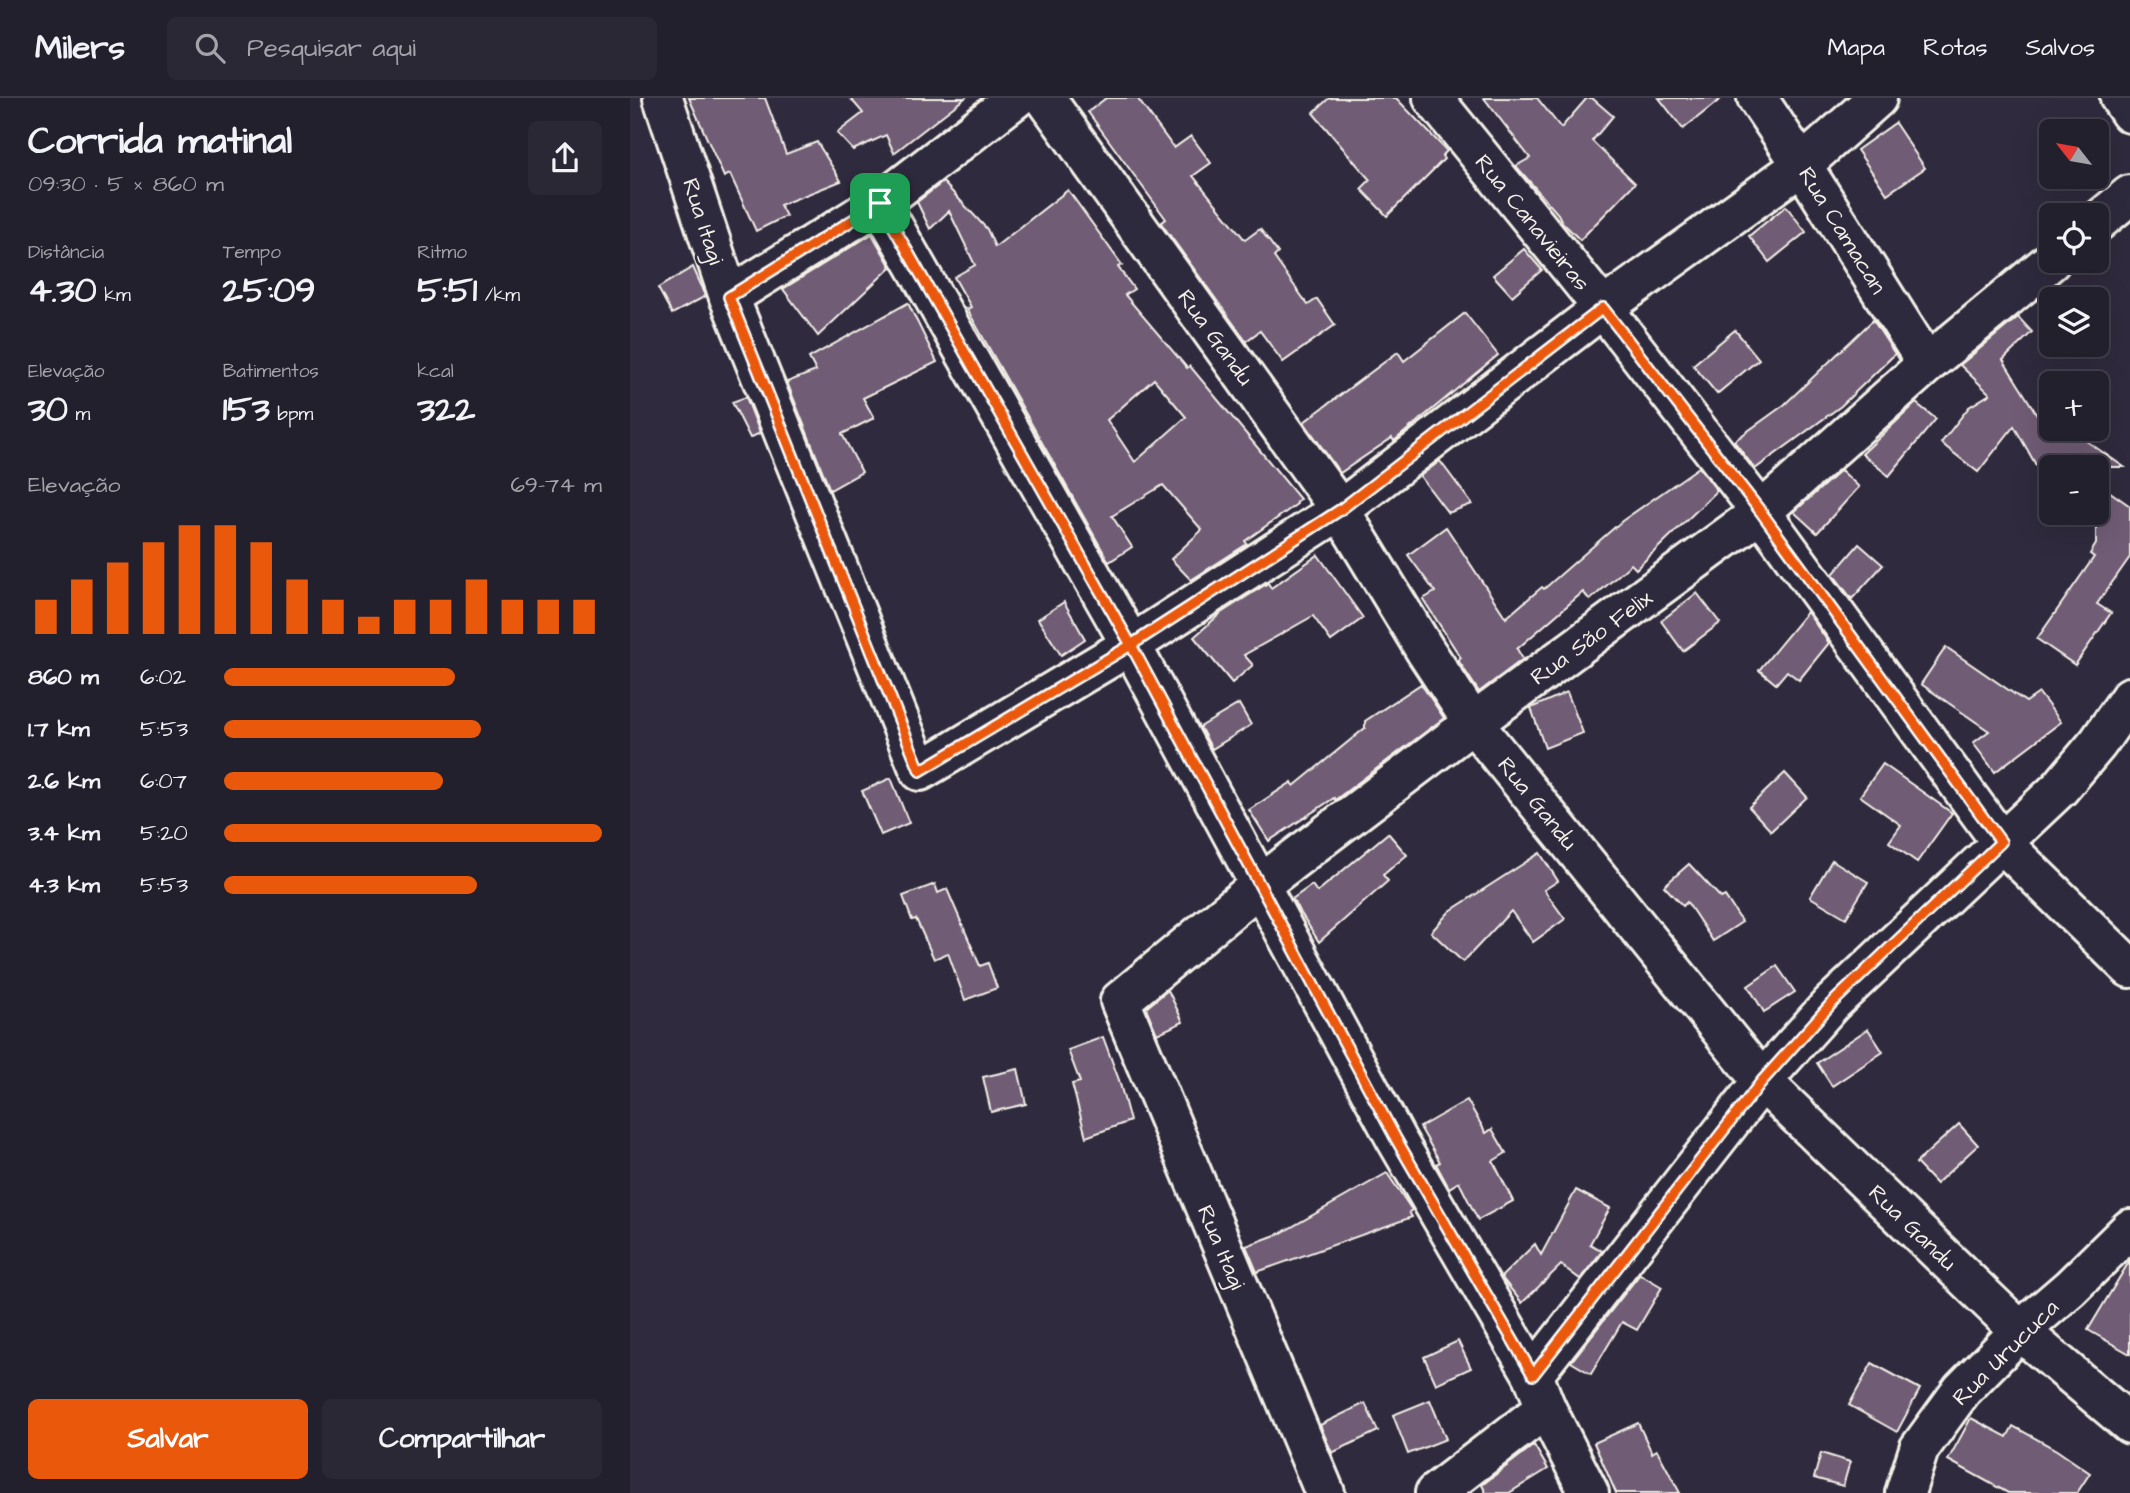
<!DOCTYPE html>
<html lang="pt">
<meta charset="utf-8">
<style>
:root{--surface:#23202e;--page:#2b2836;--text:#f1f3f6;--muted:#a3a3aa;--line:#403e4a;--accent:#ea580c}
body{margin:0;font-family:"Architects Daughter",sans-serif;background:var(--page);color:var(--text);height:100vh;display:flex;flex-direction:column;font-size:26px;white-space:nowrap}
*{box-sizing:border-box;margin:0}
p{font-size:23px;color:var(--muted)}
.icon{flex:none;width:38px;height:38px;fill:none;stroke:currentColor;stroke-width:2;stroke-linecap:round;stroke-linejoin:round}
.map{position:relative;flex:1;overflow:hidden}
.sheet{display:flex;flex-direction:column;background:var(--surface);width:630px}
.sheet>*{flex:none}
.needle{width:46px;rotate:301deg}
.tools{position:absolute;left:1409px;top:21px;display:grid;gap:14px}
.tools a{display:grid;place-items:center;width:70px;height:70px;border-radius:10px;background:var(--surface);box-shadow:0 7px 28px #0002,0 0 0 2px var(--line);font-size:35px}
.pin{position:absolute;display:grid;place-items:center;width:60px;height:60px;color:#fff;margin:-30px;border-radius:14px;box-shadow:0 4px 10px #0006}
.round{display:grid;place-items:center;flex:none;width:74px;height:74px;border-radius:10px;background:var(--page)}
.headline{display:flex;align-items:center;justify-content:space-between;height:119px;padding:0 28px}
h1{font-size:38px;font-weight:700;line-height:52px}
.metrics{display:grid;grid-template-columns:repeat(3,1fr);gap:10px;height:119px;padding:7px 28px}
.metrics div{display:grid;align-content:center}
.metrics b{font-size:35px;font-weight:700}
.metrics small{font-size:19px;font-weight:400}
.metrics p{font-size:19px}
.chart{height:196px;padding:14px 28px}
.chart p{display:flex;justify-content:space-between}
.chart svg{width:100%;height:126px;margin-top:7px;stroke:var(--accent);stroke-width:6}
.primary-button{display:flex;gap:14px;margin-top:auto;padding:14px 28px}
.primary-button a{flex:1;height:80px;border-radius:10px;background:var(--accent);color:#fff;font-size:28px;font-weight:700;line-height:80px;text-align:center}
.primary-button a+a{background:var(--page);color:var(--text)}
ul{padding:0 28px;list-style:none;font-size:23px}
li{display:grid;grid-template-columns:112px 84px 1fr;align-items:center;height:52px}
li i{height:18px;border-radius:9px;background:var(--accent)}
header{display:flex;align-items:center;gap:42px;box-sizing:border-box;height:98px;padding:0 35px;background:var(--surface);border-bottom:2px solid var(--line)}
header strong{font-size:33px}
nav{display:flex;gap:38px;margin-inline-start:auto;font-size:24px}
.search{width:490px;height:63px;background:var(--page);display:flex;align-items:center;gap:18px;box-sizing:border-box;padding:0 24px;border-radius:10px;color:var(--muted);font-size:26px}
main{display:flex;flex:1;min-height:0}
.map>svg:first-child{display:block}
</style>
<header>
<strong>Milers</strong>
<div class="search"><svg class="icon" aria-label="search" viewBox="0 0 24 24"><circle cx="10" cy="10" r="6"/><path d="M15 15l6 6"/></svg>Pesquisar aqui</div>
<nav><a>Mapa</a><a>Rotas</a><a>Salvos</a></nav>
</header>
<main>
<section class="sheet">
<div class="headline"><div><h1>Corrida matinal</h1><p>09:30 · 5 × 860 m</p></div><a class="round"><svg class="icon" aria-label="share" viewBox="0 0 24 24"><path d="M12 15V3M7 8l5-5 5 5M5 13v7h14v-7"/></svg></a></div>
<div class="metrics">
<div><p>Distância</p><b>4.30<small> km</small></b></div>
<div><p>Tempo</p><b>25:09</b></div>
<div><p>Ritmo</p><b>5:51<small> /km</small></b></div>
</div>
<div class="metrics">
<div><p>Elevação</p><b>30<small> m</small></b></div>
<div><p>Batimentos</p><b>153<small> bpm</small></b></div>
<div><p>kcal</p><b>322</b></div>
</div>
<div class="chart"><p><span>Elevação</span>69–74 m</p>
<svg viewBox="0 0 160 44" preserveAspectRatio="none"><path d="M5 44V32M15 44V25M25 44V19M35 44V12M45 44V6M55 44V6M65 44V12M75 44V25M85 44V32M95 44V38M105 44V32M115 44V32M125 44V25M135 44V32M145 44V32M155 44V32"/></svg>
</div>
<ul>
<li><b>860 m</b>6:02<i style="width:61%"></i></li>
<li><b>1.7 km</b>5:53<i style="width:68%"></i></li>
<li><b>2.6 km</b>6:07<i style="width:58%"></i></li>
<li><b>3.4 km</b>5:20<i style="width:100%"></i></li>
<li><b>4.3 km</b>5:53<i style="width:67%"></i></li>
</ul>
<div class="primary-button"><a>Salvar</a><a>Compartilhar</a></div>
</section>
<div class="map">
<svg width="1500" height="1395" viewBox="0 0 1500 1395">
<rect width="100%" height="100%" fill="#2f2a3d"/>
<filter id="ink" filterUnits="userSpaceOnUse"><feTurbulence type="fractalNoise" baseFrequency=".0143" numOctaves="2"/><feDisplacementMap in="SourceGraphic" scale="14" xChannelSelector="R" yChannelSelector="G"/><feConvolveMatrix kernelMatrix="1 2 1 2 8 2 1 2 1" color-interpolation-filters="sRGB"/></filter>
<g filter="url(#ink)">
<!-- building -->
<g fill="#6f5c75" stroke="#f4f1e8" stroke-width="2" fill-rule="evenodd">
<polygon points="59,0 135,0 156,56 187,44 211,83 150,107 156,118 126,133 100,76 94,79"/>
<polygon points="220,0 335,0 264,55 256,37 223,52 207,35 233,15"/>
<polygon points="476,0 507,0 544,50 561,38 581,65 563,78 615,142 630,131 648,155 644,159 678,207 687,201 705,227 653,264 630,233 616,243 531,125 536,121 458,14"/>
<polygon points="699,0 766,0 817,53 812,58 814,61 757,118 731,91 740,82 683,15"/>
<polygon points="854,0 907,0 931,30 957,0 962,0 983,18 962,43 1005,85 950,142 932,124 928,116 886,68 900,60"/>
<polygon points="1029,0 1092,0 1053,31"/>
<polygon points="1265,25 1295,70 1257,96 1227,52"/>
<path d="M313 84 357 131 365 149 438 92 492 167 488 169 504 191 495 197 557 270 560 268 632 355 670 401 666 404 667 406 615 443 617 446 561 482 541 461 572 432 533 387 482 418 502 449 479 464 337 211 341 209 324 179 345 167 319 113 300 131 287 104ZM524 281 556 319 505 364 477 322Z"/>
<polygon points="1156,108 1176,134 1139,164 1119,138"/>
<polygon points="242,136 261,169 188,238 153,191"/>
<polygon points="894,151 912,172 882,198 863,177"/>
<polygon points="63,169 76,198 42,216 28,190"/>
<polygon points="278,205 307,264 233,300 244,320 212,336 232,374 200,392 157,284 186,273 179,260"/>
<polygon points="835,215 868,257 764,343 762,340 710,375 674,324 768,254 774,263"/>
<polygon points="1388,219 1402,234 1373,262 1416,331 1439,331 1494,369 1407,369 1384,328 1348,374 1311,345 1339,309 1360,296 1330,267"/>
<polygon points="1243,222 1265,256 1211,308 1125,371 1104,343 1154,307"/>
<polygon points="1105,232 1129,261 1087,296 1063,267"/>
<polygon points="116,299 130,335 120,340 102,304"/>
<polygon points="1286,305 1306,321 1259,378 1232,356"/>
<polygon points="810,363 842,406 818,415 790,378"/>
<polygon points="1069,369 1087,393 1006,471 1001,466 960,502 953,494 887,551 893,561 849,594 828,562 831,560 793,501 805,494 778,457 816,429 876,520 912,489 914,491 992,423"/>
<polygon points="1211,372 1229,389 1187,435 1164,414"/>
<polygon points="1466,384 1500,408 1500,459 1467,506 1481,515 1445,567 1407,541 1464,459 1460,456 1466,446"/>
<polygon points="1229,446 1253,467 1222,501 1203,476"/>
<polygon points="688,457 733,520 701,543 683,518 614,557 623,567 602,585 564,539 591,515 638,485 641,490"/>
<polygon points="1067,495 1090,525 1053,553 1031,523"/>
<polygon points="434,504 455,541 431,557 408,521"/>
<polygon points="1177,514 1199,545 1169,582 1157,573 1146,586 1129,572"/>
<polygon points="1316,549 1396,604 1409,595 1431,624 1365,674 1343,645 1359,633 1291,586"/>
<polygon points="791,586 814,620 705,702 704,700 639,743 619,712 662,684 664,688 735,630 735,623"/>
<polygon points="937,594 953,635 915,650 901,610"/>
<polygon points="609,606 621,627 582,651 570,629"/>
<polygon points="1253,666 1322,715 1287,764 1259,744 1271,727 1230,698"/>
<polygon points="1155,675 1177,699 1141,733 1119,709"/>
<polygon points="261,680 279,725 251,737 232,693"/>
<polygon points="758,735 777,757 753,777 758,783 689,844 662,801 682,787 687,794"/>
<polygon points="910,755 928,783 914,792 935,821 903,844 881,813 833,864 801,834 820,813"/>
<polygon points="1202,762 1238,784 1216,820 1180,799"/>
<polygon points="1059,766 1091,800 1095,798 1112,824 1083,843 1057,804 1053,808 1034,788"/>
<polygon points="305,786 308,795 317,791 350,868 358,865 367,890 335,902 318,855 304,861 286,821 282,822 273,798"/>
<polygon points="1147,868 1165,894 1134,914 1118,888"/>
<polygon points="538,892 553,924 527,936 516,910"/>
<polygon points="1238,931 1253,954 1202,988 1187,965"/>
<polygon points="473,939 489,982 500,1023 456,1039 442,986 450,984 438,952"/>
<polygon points="388,971 396,1006 361,1014 353,979"/>
<polygon points="837,1002 856,1035 862,1031 876,1055 863,1063 883,1103 848,1122 829,1084 819,1090 806,1066 810,1064 790,1029"/>
<polygon points="1329,1026 1348,1047 1306,1086 1286,1065"/>
<polygon points="757,1075 782,1112 779,1114 782,1119 627,1174 616,1148 651,1135"/>
<polygon points="946,1092 980,1110 960,1146 972,1153 950,1181 931,1167 892,1205 871,1179 905,1146 911,1157"/>
<polygon points="1500,1162 1500,1256 1458,1232"/>
<polygon points="1010,1176 1032,1189 1007,1232 992,1224 961,1276 941,1264"/>
<polygon points="828,1243 841,1270 806,1286 794,1259"/>
<polygon points="1242,1265 1290,1291 1267,1334 1219,1307"/>
<polygon points="800,1302 816,1341 778,1356 763,1317"/>
<polygon points="735,1305 748,1333 702,1355 690,1327"/>
<polygon points="1341,1320 1377,1339 1383,1328 1425,1351 1460,1375 1447,1395 1378,1395 1318,1362"/>
<polygon points="1008,1325 1022,1355 1027,1352 1050,1395 986,1395 964,1345"/>
<polygon points="904,1347 918,1371 879,1395 856,1395 852,1387"/>
<polygon points="1191,1355 1220,1364 1213,1388 1184,1380"/>
</g>
<g fill="none" stroke-linecap="round" stroke-linejoin="round">
<defs>
<g id="minor">
<polyline points="33,0 99,199 290,673 501,547 710,412 973,210 1172,67 1247,0"/>
<polyline points="415,0 710,412 795,552 843,625 1132,983 1390,1233 1500,1326"/>
<polyline points="803,0 973,210 1131,414 1371,744 1500,870"/>
<polyline points="1127,0 1172,67 1297,266"/>
<polyline points="1490,0 1500,15"/>
<polyline points="250,105 501,547 766,1041 903,1277 916,1310 959,1395"/>
<polyline points="1466,125 1500,97"/>
<polyline points="99,199 250,105 386,0"/>
<polyline points="903,1277 1132,983 1201,906 1430,690 1468,645 1500,599"/>
<polyline points="695,1395 490,903 630,787 843,625 1131,414 1297,266 1421,163"/>
<polyline points="805,1395 916,1310"/>
<polyline points="1275,1395 1289,1351 1332,1292 1390,1233 1440,1190 1500,1131"/>
</g>
</defs>
<!-- minor casing -->
<use href="#minor" stroke="#f4f1e8" stroke-width="44"/>
<!-- minor -->
<use href="#minor" stroke="#2f2a3d" stroke-width="38"/>
</g>
</g>
<g fill="none" stroke-linecap="round" stroke-linejoin="round" filter="url(#ink)">
<defs>
<polyline id="route" points="250,105 501,547 766,1041 903,1277 1132,983 1201,906 1371,744 1131,414 973,210 710,412 501,547 290,673 99,199 250,105"/>
</defs>
<!-- route casing -->
<use href="#route" stroke="#fff" stroke-width="14"/>
<!-- route -->
<use href="#route" stroke="#ea580c" stroke-width="9"/>
</g>
<g text-anchor="middle" stroke-width="5" stroke-linejoin="round" paint-order="stroke">
<!-- street labels -->
<g font-size="23" fill="#f4f1e8" stroke="#2f2a3d">
<text transform="translate(74 123) rotate(72)" y="8">Rua Itagi</text>
<text transform="translate(903 124) rotate(51)" y="8">Rua Canavieiras</text>
<text transform="translate(1213 132) rotate(58)" y="8">Rua Camacan</text>
<text transform="translate(586 239) rotate(54)" y="8">Rua Gandu</text>
<text transform="translate(961 539) rotate(-36)" y="8">Rua São Felix</text>
<text transform="translate(908 705) rotate(51)" y="8">Rua Gandu</text>
<text transform="translate(1283 1129) rotate(44)" y="8">Rua Gandu</text>
<text transform="translate(592 1149) rotate(67)" y="8">Rua Itagi</text>
<text transform="translate(1375 1254) rotate(-45)" y="8">Rua Urucuca</text>
</g>
</g>
</svg>
<div class="tools">
<a><svg class="needle" viewBox="-14 -14 28 28"><path d="M0-13l5 13h-10z" fill="#e53935"/><path d="M0 13l5-13h-10z" fill="#a3a3aa"/></svg></a>
<a><svg class="icon" aria-label="locate" viewBox="0 0 24 24"><circle cx="12" cy="12" r="6"/><path d="M12 2v4M12 18v4M2 12h4M18 12h4"/></svg></a>
<a><svg class="icon" aria-label="layers" viewBox="0 0 24 24"><path d="M12 4l9 5-9 5-9-5zM3 14l9 5 9-5"/></svg></a>
<a>+</a>
<a>−</a>
</div>
<div class="pin" style="left:250px;top:105px;background:#1e9e55"><svg class="icon" aria-label="arrive" viewBox="0 0 24 24"><path d="M6 21V4h12l-3 4 3 4H6"/></svg></div>
</div>
</main>
